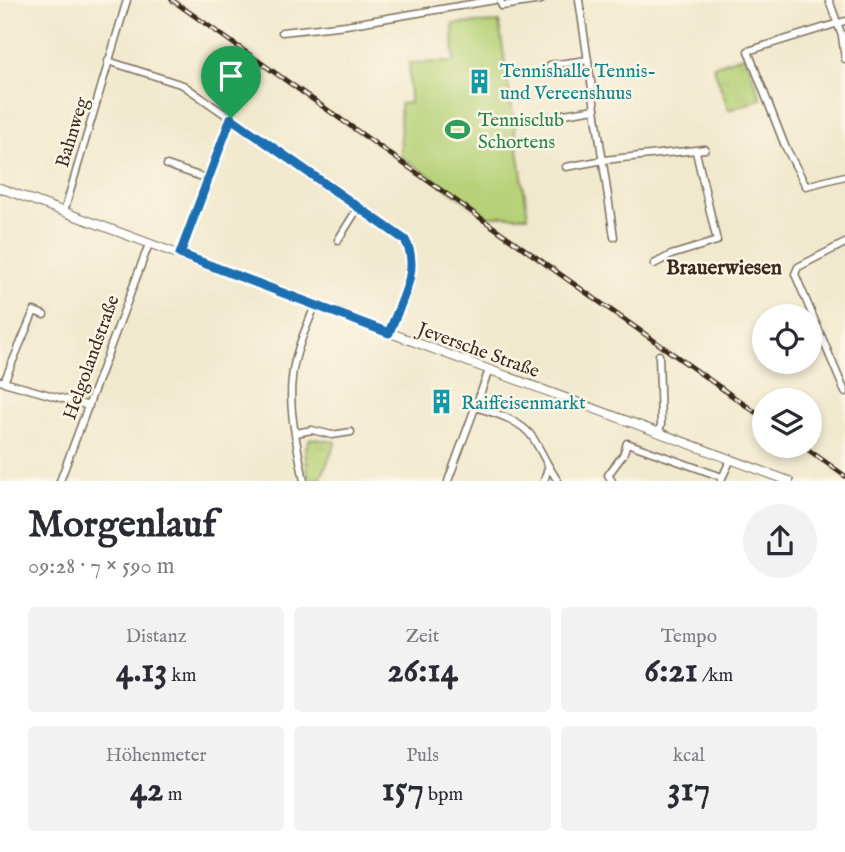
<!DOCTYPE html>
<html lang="de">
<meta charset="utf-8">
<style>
:root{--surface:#fff;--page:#f2f2f3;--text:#2b2b33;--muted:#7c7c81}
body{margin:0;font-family:"IM FELL English",serif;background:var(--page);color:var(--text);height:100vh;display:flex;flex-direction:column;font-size:26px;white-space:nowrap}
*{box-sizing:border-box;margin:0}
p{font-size:23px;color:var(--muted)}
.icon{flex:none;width:38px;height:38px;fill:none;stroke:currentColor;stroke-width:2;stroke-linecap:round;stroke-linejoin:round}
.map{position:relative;height:481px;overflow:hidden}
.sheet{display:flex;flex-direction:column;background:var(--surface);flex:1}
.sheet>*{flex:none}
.tools{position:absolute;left:752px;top:304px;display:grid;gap:14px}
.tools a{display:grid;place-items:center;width:70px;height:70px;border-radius:50%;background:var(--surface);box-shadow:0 4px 10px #0003;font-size:35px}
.pin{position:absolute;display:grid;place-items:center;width:60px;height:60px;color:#fff;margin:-72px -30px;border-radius:50% 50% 50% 0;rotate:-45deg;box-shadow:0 0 7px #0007}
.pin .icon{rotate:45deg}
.round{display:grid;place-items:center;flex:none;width:74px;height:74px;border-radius:37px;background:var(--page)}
.headline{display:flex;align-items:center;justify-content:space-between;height:119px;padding:0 28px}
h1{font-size:38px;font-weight:700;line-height:52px}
.stats{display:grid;grid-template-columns:repeat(3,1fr);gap:10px;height:119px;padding:7px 28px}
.stats div{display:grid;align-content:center;border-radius:7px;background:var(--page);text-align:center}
.stats b{font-size:35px;font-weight:700}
.stats small{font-size:19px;font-weight:400}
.stats p{font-size:19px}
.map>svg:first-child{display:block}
</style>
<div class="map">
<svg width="845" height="481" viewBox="0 0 845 481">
<defs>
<pattern id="grass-tufts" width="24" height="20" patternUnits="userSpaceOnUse" patternTransform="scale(1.75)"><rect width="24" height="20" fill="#b6d177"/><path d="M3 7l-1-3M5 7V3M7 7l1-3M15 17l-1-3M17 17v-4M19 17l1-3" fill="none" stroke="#9db466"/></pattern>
</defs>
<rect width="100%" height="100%" fill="#fcf5e5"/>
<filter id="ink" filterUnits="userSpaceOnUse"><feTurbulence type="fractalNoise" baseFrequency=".0143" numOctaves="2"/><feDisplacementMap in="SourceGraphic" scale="14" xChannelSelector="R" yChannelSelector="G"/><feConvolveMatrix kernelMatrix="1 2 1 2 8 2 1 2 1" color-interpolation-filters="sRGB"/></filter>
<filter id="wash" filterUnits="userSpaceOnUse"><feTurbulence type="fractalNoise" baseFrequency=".00686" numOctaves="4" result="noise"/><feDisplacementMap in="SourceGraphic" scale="28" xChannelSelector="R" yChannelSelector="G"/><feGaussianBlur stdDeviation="1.57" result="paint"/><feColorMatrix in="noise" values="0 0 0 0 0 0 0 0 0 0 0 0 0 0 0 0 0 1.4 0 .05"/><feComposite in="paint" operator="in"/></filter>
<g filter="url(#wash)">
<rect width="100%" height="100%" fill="#f1e9cd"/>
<!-- grass -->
<g fill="url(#grass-tufts)" stroke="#787e4a" stroke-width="2">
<polygon points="745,55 761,99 729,110 713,66"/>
<polygon points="310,438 336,442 320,480 308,477 305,450"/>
</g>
<!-- pitch -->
<polygon fill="#b6d177" stroke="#787e4a" stroke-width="2" points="499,22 528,216 487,216 401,156 400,104 410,103 409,63 454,62 453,24"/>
</g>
<g filter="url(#ink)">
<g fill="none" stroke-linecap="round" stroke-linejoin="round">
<defs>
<g id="minor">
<polyline points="500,0 502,6 541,0"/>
<polyline points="829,0 842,36 845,59"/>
<polyline points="845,21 748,51 785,146 806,186 845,176"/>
<polyline points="282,32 346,25 495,0"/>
<path d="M108 61 183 85 405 240C423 268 399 305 389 333"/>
<polyline points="550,65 588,60"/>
<polyline points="595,109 614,237"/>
<polyline points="558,115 595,109 579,0"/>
<polyline points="167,165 208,179"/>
<polyline points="566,167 604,160 705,149"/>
<polyline points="64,212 127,0"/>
<polyline points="338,240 358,208"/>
<polyline points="845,243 798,267 795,274 845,392"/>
<polyline points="180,254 231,118"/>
<polyline points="654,264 671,255 717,241 696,152"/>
<polyline points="0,381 89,406"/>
<polyline points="4,382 34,311 44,315"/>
<path d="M475 407C495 413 521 420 533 438 542 452 548 467 558 481"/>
<polyline points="659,431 661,425 659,355"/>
<polyline points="296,433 312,430 332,435 351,432"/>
<polyline points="721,480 731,459"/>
<polyline points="60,481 149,244"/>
<path d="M304 481C298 448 288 411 292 378 294 354 306 328 315 306"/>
<polyline points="448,481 489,370"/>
<polyline points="544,481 548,468"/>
<polyline points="612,481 608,475 623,455 627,443 722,477"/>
</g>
<polyline id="tertiary" points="0,188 789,481"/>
</defs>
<!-- minor casing -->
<use href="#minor" stroke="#7b6d5b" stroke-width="9"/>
<!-- tertiary casing -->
<use href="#tertiary" stroke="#7b6d5b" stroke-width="10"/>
<!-- minor -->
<use href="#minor" stroke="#fff" stroke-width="6"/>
<!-- tertiary -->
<use href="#tertiary" stroke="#fff" stroke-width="8"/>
<defs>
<g id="rail">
<polyline points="172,0 765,419"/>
<polyline points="803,446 845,476"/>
</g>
</defs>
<!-- rail casing -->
<use href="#rail" stroke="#3b2a1e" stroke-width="5"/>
<!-- rail -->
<use href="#rail" stroke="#fcf5e5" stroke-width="2.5" stroke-dasharray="8" stroke-linecap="butt"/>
</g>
</g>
<g fill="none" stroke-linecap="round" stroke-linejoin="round" filter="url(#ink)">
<defs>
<path id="route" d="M231 118 405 240C422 269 399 305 389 333L180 254Z"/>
</defs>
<!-- route casing -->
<use href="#route" stroke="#fff" stroke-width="14"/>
<!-- route -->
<use href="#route" stroke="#1f6fb2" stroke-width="9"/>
</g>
<!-- icons -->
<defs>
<symbol id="building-bare" viewBox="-9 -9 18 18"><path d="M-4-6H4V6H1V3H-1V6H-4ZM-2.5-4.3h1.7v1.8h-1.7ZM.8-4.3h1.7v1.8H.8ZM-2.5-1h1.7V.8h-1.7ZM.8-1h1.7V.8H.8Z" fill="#0f9aa8" stroke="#fcf5e5" stroke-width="2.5" paint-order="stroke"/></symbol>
<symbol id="stadium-bare" viewBox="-9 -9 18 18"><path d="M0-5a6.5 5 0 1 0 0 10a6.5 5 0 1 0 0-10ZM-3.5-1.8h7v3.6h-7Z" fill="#2e9e5b" stroke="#fcf5e5" stroke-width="2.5" paint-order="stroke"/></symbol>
</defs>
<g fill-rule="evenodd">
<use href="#building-bare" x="462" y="64" width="35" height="35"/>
<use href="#stadium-bare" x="440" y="112" width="35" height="35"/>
<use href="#building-bare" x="424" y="384" width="35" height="35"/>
</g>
<g text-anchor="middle" stroke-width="5" stroke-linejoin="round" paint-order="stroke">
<!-- culture labels -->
<g font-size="19" fill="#0d838f" stroke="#fcf5e5" text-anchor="start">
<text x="500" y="77">Tennishalle Tennis-<tspan x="500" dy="22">und Vereenshuus</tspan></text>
<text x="461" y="409">Raiffeisenmarkt</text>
</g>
<!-- leisure labels -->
<g font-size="19" fill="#27864d" stroke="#fcf5e5" text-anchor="start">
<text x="478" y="126">Tennisclub<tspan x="478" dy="22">Schortens</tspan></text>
</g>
<!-- street labels -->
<g font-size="19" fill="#3b2a1e" stroke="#fcf5e5">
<text transform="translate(71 132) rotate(-73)" y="7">Bahnweg</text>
<text transform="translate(479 349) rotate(20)" y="7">Jeversche Straße</text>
<text transform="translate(90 357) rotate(-70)" y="7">Helgolandstraße</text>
</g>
<!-- neighbourhood labels -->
<g font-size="21" font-weight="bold" fill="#3b2a1e" stroke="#fcf5e5">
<text x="724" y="274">Brauerwiesen</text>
</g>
</g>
</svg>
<div class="tools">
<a><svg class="icon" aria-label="locate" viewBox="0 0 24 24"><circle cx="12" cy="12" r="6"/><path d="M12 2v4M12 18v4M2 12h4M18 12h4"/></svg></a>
<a><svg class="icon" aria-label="layers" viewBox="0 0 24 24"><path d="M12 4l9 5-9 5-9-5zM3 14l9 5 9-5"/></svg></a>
</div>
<div class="pin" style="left:231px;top:118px;background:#1e9e55"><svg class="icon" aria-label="arrive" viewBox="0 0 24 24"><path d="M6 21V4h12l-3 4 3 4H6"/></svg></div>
</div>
<section class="sheet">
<div class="headline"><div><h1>Morgenlauf</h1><p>09:28 · 7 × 590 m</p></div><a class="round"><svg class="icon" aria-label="share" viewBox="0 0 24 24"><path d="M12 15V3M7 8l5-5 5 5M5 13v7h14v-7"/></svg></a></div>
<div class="stats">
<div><p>Distanz</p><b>4.13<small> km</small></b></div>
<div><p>Zeit</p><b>26:14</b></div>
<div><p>Tempo</p><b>6:21<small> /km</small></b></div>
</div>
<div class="stats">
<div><p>Höhenmeter</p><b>42<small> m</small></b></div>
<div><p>Puls</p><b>157<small> bpm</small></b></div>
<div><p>kcal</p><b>317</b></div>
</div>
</section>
